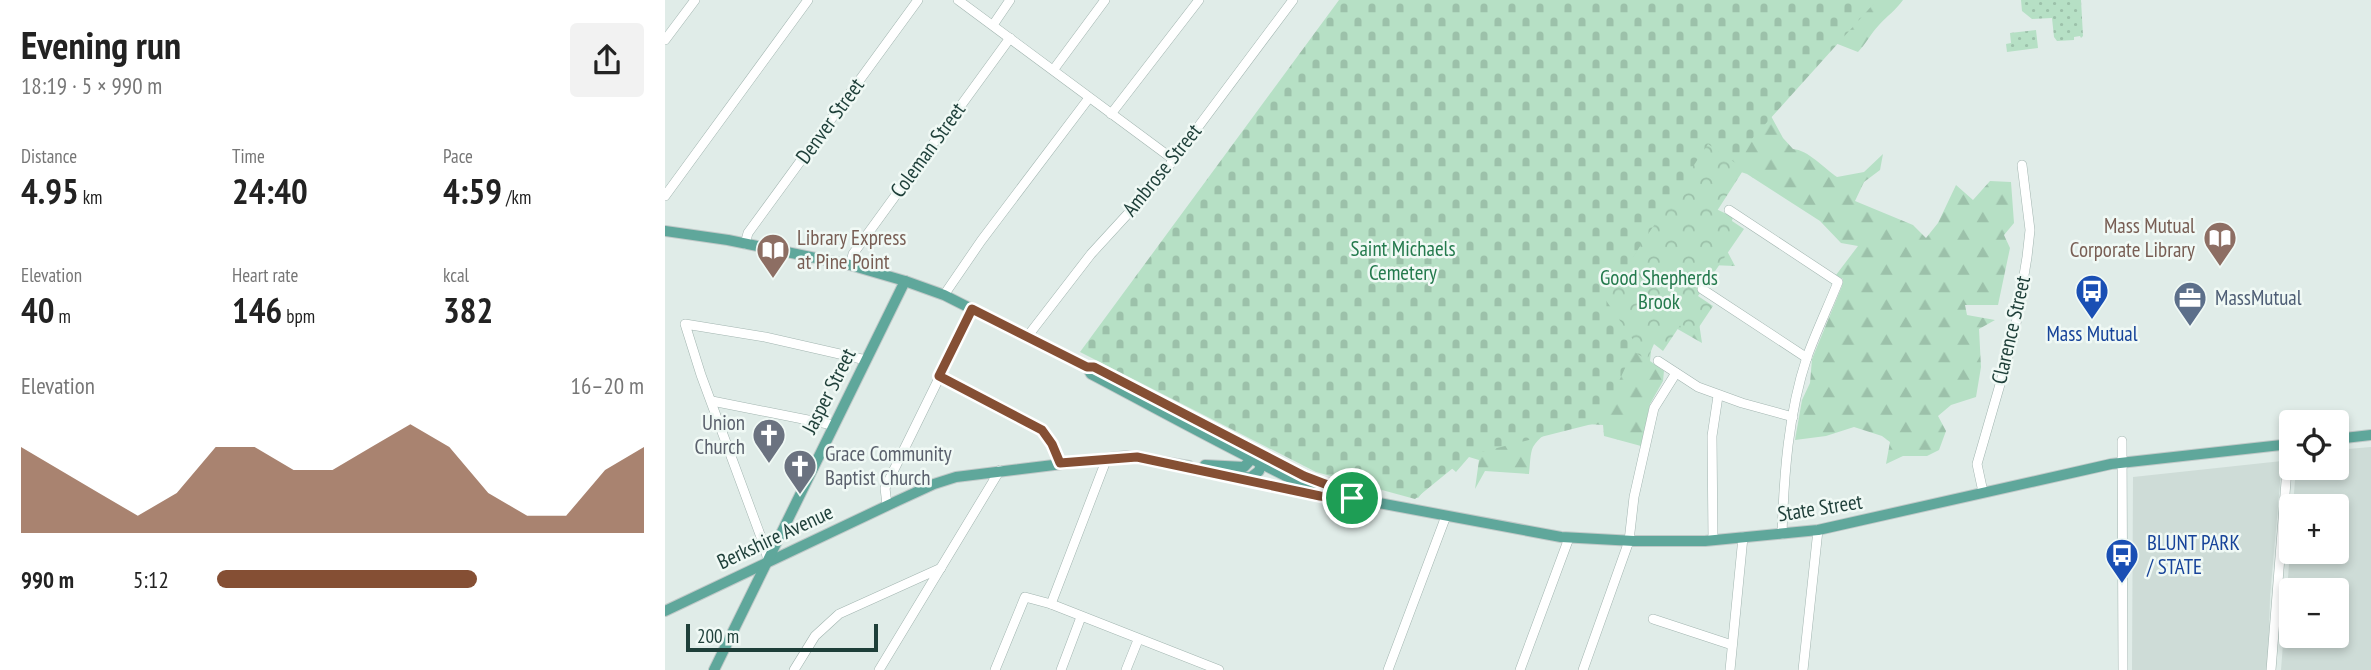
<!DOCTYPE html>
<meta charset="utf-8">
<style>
:root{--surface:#fff;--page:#f2f2f2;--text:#222;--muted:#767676;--accent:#854f34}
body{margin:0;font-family:"PT Sans Narrow",sans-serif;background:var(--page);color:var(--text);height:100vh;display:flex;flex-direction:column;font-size:26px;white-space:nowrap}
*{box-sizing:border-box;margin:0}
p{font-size:23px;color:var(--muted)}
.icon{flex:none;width:38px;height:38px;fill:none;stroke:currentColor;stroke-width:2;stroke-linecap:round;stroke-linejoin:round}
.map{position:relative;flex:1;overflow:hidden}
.drawer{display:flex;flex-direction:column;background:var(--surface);width:665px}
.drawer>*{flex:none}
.controls{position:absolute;left:1614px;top:410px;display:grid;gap:14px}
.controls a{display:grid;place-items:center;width:70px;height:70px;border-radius:7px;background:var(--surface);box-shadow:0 4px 10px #0003;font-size:35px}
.scale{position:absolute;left:21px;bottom:18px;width:192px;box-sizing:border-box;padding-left:7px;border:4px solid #1e3f39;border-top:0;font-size:19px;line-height:24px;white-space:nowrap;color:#1e3f39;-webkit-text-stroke:5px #f0f9f5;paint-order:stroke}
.pin{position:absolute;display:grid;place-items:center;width:60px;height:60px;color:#fff;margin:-30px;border:4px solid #fff;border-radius:50%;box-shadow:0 2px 7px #0007}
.round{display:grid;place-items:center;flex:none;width:74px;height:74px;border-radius:7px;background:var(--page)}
.headline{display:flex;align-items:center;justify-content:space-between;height:119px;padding:0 21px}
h1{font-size:38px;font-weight:600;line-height:52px}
.stats{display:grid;grid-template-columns:repeat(3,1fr);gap:10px;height:119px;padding:7px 21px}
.stats div{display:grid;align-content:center}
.stats b{font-size:35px;font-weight:600}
.stats small{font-size:19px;font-weight:400}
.stats p{font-size:19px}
.chart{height:196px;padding:14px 21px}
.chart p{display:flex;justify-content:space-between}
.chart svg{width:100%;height:126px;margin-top:7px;fill:var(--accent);opacity:.7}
ul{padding:0 21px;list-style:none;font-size:23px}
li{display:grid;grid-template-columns:112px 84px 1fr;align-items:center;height:52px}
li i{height:18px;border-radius:9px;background:var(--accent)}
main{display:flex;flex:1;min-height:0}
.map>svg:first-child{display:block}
</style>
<main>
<section class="drawer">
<div class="headline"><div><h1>Evening run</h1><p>18:19 · 5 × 990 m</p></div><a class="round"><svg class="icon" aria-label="share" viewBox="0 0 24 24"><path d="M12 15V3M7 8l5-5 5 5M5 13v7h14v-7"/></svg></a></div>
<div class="stats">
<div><p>Distance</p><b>4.95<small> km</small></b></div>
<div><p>Time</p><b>24:40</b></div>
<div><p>Pace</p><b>4:59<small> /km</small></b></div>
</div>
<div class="stats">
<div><p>Elevation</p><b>40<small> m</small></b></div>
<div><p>Heart rate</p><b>146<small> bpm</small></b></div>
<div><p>kcal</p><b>382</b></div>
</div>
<div class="chart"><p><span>Elevation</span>16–20 m</p>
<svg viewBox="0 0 160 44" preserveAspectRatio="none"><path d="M0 44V14L10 22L20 30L30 38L40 30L50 14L60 14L70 22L80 22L90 14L100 6L110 14L120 30L130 38L140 38L150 22L160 14V44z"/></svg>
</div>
<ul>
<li><b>990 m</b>5:12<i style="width:61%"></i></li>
</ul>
</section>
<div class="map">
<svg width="1706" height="670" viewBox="0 0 1706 670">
<defs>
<pattern id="grass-dots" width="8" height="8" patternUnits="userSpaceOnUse" patternTransform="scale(1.75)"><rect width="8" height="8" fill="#b6e0c5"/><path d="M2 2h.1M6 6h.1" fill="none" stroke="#9cc1aa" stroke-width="1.8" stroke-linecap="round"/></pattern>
<pattern id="forest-firs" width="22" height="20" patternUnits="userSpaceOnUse" patternTransform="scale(1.75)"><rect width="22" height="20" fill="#b6e0c5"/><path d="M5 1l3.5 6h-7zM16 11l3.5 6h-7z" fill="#9cc1aa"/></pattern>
<pattern id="cemetery-stones" width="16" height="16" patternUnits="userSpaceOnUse" patternTransform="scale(1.75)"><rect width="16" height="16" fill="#b6e0c5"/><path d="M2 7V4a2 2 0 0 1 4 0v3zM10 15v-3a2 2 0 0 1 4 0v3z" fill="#9cc1aa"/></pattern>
<pattern id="park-crowns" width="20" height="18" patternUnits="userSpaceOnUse" patternTransform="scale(1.75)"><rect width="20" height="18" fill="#b6e0c5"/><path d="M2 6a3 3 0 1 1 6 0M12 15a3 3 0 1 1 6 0" fill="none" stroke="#9cc1aa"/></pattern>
</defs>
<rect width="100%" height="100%" fill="#e0ece8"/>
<!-- built -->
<g fill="#cedcd7" fill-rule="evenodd">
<path d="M1706 447V670H1616L1626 538V551H1671V506H1628L1631 467H1671V450ZM1626 590H1671V635H1626Z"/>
<polygon points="1617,461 1605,597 1603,670 1467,670 1468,477"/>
</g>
<!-- grass -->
<g fill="url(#grass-dots)">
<polygon points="1356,0 1416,0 1418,36 1416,38 1415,36 1409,37 1409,40 1392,41 1389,37 1387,18 1367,19 1357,11"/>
<polygon points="1371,30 1373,48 1342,52 1341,44 1346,43 1345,33"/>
</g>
<!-- forest -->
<path fill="url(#forest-firs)" d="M1116 0H1238C1231 10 1222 16 1214 25 1206 33 1201 44 1193 52L1170 43 1106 116 1118 138 1128 149C1143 150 1159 168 1172 177L1199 172 1218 154 1215 170 1199 182 1190 201 1248 225 1261 238 1273 223 1291 185 1308 200 1325 181 1346 182 1349 223 1339 235 1345 248 1333 305H1300L1302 315 1330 320 1314 329 1316 367 1311 397 1286 405 1273 416 1281 431 1274 450 1262 456H1238L1221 464 1225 442 1217 436 1189 427 1161 436 1130 440 1137 400 1145 383 1147 359 1177 286 1178 279 1171 275 1193 246 1176 243 1155 221 1082 174 1070 170 1049 208 1068 217 1060 247 1070 266 1046 265 1028 282 1037 343 1009 327 987 342 985 361 999 371 998 381 985 404 976 446 939 436 938 425C914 423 883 423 868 447 865 453 865 466 864 474L820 471 810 489 814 460 804 457 791 472 783 465 777 468 753 498 726 491Z"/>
<!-- cemetery -->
<polygon fill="url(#cemetery-stones)" points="674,0 1212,0 1067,161 1043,145 941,298 982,360 968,351 935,422 804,455 750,499 651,472 415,352"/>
<!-- park -->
<polygon fill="url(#park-crowns)" points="1043,144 1079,169 1052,211 1079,229 1033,296 1048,306 1030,333 1016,324 998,351 989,344 982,360 940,299"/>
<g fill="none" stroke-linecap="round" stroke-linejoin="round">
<defs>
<g id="minor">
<polyline points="293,0 509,160"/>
<polyline points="328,25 345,0"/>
<polyline points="0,40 30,0"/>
<polyline points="389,69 440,0"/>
<polyline points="446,114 534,0"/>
<polyline points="0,196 143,0"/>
<path d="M1064 210 1173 282C1163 307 1151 332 1142 357 1123 414 1119 475 1117 534"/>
<polyline points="80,244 83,233 253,0"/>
<polyline points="185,265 188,254 345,38"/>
<polyline points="1037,289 1142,358"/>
<polyline points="279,295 316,241 424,98"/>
<polyline points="362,337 426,254 492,182 628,0"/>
<polyline points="993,361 1033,387 1077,403 1128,417"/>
<polyline points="274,376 377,430 387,444 395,463"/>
<polyline points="47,401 168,425"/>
<polyline points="1457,441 1458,670"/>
<polyline points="1318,492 1312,464 1349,336 1362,257 1365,230 1357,165"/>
<polyline points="222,505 220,488 308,309"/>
<polyline points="1048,540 1047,436 1053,396"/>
<polyline points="103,561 100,548 36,375 20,324 100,337 201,360"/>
<polyline points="386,604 442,458"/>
<polyline points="988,619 1067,645"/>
<polyline points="129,670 150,636 174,614 276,568"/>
<polyline points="214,670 335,470"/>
<polyline points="330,670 360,597 386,604 554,670"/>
<polyline points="396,670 416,617"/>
<polyline points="461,670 473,640"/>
<polyline points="723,670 781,516"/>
<polyline points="855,670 904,538"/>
<polyline points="918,670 964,541 969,497 989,408 1011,373"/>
<polyline points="1065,670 1078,537"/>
<polyline points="1138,670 1153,530"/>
<polyline points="1606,670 1624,444"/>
</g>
<g id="major">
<polyline points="0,231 63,240 185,265 240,281 279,295 422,367 429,367 639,476 681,492 687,498"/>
<path d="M422 367 426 374C504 415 581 458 660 495 668 498 678 499 687 498L896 537 969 541H1040L1153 530 1446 464 1626 444"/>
<polyline points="1671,439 1706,435"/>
<polyline points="540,465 579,467 591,454"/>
<polyline points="578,479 652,495"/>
<polyline points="0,611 232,501 269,484 291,477 462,456 524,466 528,470 572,478 586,477 594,471 598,457"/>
<polyline points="49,670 240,281"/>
</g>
</defs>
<!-- minor casing -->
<use href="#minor" stroke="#a2b5b0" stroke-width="10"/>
<!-- major casing -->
<use href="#major" stroke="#c0c9c8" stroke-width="12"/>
<!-- minor -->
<use href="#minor" stroke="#fff" stroke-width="9"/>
<!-- major -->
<use href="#major" stroke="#5fa79b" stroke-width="10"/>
</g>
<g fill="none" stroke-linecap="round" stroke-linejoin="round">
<defs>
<polygon id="route" points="307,309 422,367 429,367 639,476 681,492 687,498 678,499 655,496 472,457 395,463 387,444 377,430 274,376"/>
</defs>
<!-- route casing -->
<use href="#route" stroke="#fff" stroke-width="14"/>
<!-- route -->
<use href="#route" stroke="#854f34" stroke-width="9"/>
</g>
<!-- icons -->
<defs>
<symbol id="library-pin" viewBox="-11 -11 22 30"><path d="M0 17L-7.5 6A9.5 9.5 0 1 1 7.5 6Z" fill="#8d6e63" stroke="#f0f9f5"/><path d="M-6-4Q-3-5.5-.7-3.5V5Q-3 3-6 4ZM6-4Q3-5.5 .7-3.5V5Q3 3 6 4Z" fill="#fff"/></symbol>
<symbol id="bus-pin" viewBox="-11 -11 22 30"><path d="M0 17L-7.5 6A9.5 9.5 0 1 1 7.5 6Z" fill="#1a4fb4" stroke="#f0f9f5"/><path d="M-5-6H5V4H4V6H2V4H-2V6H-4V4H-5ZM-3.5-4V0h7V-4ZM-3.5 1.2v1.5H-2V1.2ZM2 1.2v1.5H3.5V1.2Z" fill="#fff"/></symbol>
<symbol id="office-pin" viewBox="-11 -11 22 30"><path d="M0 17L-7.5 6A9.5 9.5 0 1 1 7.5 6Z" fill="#5c6f8a" stroke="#f0f9f5"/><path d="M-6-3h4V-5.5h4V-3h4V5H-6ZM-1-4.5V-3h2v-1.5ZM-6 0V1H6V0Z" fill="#fff"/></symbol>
<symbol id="church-pin" viewBox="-11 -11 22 30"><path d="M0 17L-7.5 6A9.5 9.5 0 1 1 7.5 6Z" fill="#6b7280" stroke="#f0f9f5"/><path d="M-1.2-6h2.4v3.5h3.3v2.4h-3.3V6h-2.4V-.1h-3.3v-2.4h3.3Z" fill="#fff"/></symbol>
</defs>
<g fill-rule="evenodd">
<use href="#library-pin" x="1536" y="219" width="38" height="52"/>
<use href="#library-pin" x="89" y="231" width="38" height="52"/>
<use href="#bus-pin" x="1408" y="272" width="38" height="52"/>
<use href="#office-pin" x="1506" y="279" width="38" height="52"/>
<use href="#church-pin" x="85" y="416" width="38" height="52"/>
<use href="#church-pin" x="116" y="447" width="38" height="52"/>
<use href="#bus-pin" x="1438" y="536" width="38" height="52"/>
</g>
<g text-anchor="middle" stroke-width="5" stroke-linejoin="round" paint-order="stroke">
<!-- street labels -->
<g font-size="21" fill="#1e3f39" stroke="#f0f9f5">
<text transform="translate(165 121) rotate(-54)" y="7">Denver Street</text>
<text transform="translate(263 150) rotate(-54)" y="7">Coleman Street</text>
<text transform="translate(497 170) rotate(-51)" y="7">Ambrose Street</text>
<text transform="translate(1346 330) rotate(-77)" y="7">Clarence Street</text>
<text transform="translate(164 391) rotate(-63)" y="7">Jasper Street</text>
<text transform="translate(1155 508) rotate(-9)" y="7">State Street</text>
<text transform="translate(110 537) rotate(-25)" y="7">Berkshire Avenue</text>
</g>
<!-- education labels -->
<g font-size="21" fill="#785e54" stroke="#f0f9f5" text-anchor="end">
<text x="1530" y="233">Mass Mutual<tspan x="1530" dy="24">Corporate Library</tspan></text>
<text x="132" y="245" text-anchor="start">Library Express<tspan x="132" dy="24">at Pine Point</tspan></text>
</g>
<!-- park labels -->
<g font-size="21" fill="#247a4d" stroke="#f0f9f5">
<text x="738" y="256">Saint Michaels<tspan x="738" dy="24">Cemetery</tspan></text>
<text x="994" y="285">Good Shepherds<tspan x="994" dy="24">Brook</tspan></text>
</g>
<!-- service labels -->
<g font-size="21" fill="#4e5e75" stroke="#f0f9f5" text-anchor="start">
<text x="1550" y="305">MassMutual</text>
</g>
<!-- transit labels -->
<g font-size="21" fill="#164399" stroke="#f0f9f5">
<text x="1427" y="341">Mass Mutual</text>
<text x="1482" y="550" text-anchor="start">BLUNT PARK<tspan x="1482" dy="24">/ STATE</tspan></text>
</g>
<!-- worship labels -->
<g font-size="21" fill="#5b616d" stroke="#f0f9f5" text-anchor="end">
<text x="80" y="430">Union<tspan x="80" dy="24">Church</tspan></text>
<text x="160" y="461" text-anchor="start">Grace Community<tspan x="160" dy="24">Baptist Church</tspan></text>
</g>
</g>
</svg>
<div class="controls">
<a><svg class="icon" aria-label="locate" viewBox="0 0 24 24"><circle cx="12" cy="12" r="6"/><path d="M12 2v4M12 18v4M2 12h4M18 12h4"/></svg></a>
<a>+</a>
<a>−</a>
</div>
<div class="scale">200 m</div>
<div class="pin" style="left:687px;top:498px;background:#1e9e55"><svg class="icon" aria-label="arrive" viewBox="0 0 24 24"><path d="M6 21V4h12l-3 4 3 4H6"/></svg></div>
</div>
</main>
